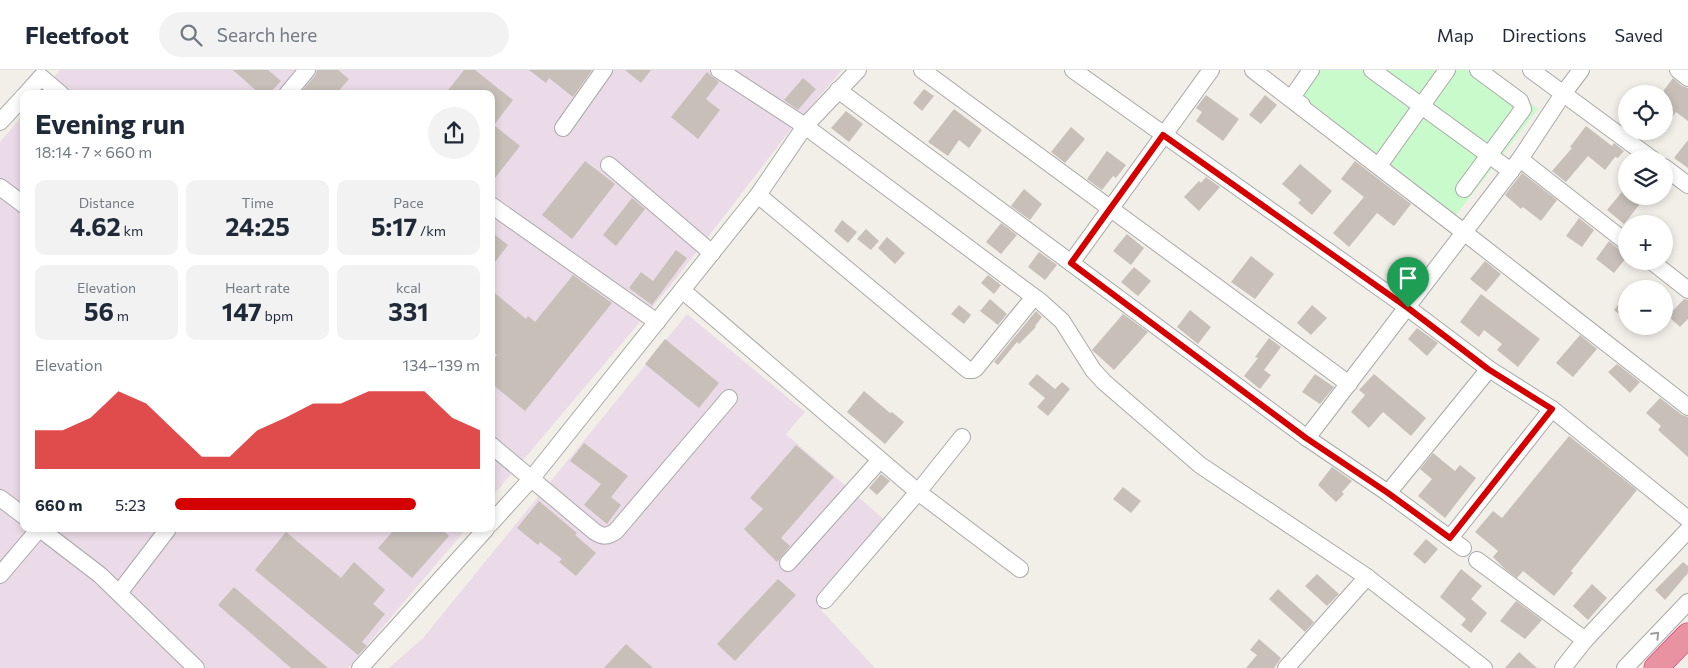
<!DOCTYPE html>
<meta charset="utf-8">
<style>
:root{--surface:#fff;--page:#f2f2f3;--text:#1f2937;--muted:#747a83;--line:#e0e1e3;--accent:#d40000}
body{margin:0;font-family:Commissioner,sans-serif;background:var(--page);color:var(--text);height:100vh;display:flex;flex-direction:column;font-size:19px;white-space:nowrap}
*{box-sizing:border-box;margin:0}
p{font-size:16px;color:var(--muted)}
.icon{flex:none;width:28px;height:28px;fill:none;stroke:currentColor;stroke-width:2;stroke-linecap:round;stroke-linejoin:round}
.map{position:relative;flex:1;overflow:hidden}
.panel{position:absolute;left:20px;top:20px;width:475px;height:442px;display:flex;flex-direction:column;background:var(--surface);border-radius:10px;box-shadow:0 2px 8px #0003}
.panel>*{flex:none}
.fabs{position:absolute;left:1618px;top:15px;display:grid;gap:10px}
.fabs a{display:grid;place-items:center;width:55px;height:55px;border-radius:50%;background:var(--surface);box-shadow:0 2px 8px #0003;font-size:25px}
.pin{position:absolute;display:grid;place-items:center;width:42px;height:42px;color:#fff;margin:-51px -21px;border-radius:50% 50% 50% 0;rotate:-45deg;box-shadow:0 0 5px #0007}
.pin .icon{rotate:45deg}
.round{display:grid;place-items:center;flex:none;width:52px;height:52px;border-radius:26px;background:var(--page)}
.head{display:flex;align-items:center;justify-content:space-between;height:85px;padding:0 15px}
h1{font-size:28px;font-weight:700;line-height:38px}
.stats{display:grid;grid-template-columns:repeat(3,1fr);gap:8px;height:85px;padding:5px 15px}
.stats div{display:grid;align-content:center;border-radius:10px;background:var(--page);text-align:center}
.stats b{font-size:25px;font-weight:700}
.stats small{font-size:14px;font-weight:400}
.stats p{font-size:14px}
.chart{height:140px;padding:10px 15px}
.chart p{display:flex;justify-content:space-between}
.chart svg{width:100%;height:90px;margin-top:5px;fill:var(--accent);opacity:.7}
ul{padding:0 15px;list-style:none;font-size:16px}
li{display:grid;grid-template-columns:80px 60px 1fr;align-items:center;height:38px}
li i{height:12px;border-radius:6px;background:var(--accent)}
header{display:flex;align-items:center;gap:30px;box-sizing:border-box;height:70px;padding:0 25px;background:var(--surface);border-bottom:1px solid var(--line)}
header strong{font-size:24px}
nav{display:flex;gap:28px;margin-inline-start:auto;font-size:18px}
.search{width:350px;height:45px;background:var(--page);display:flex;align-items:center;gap:12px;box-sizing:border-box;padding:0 18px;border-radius:28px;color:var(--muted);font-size:19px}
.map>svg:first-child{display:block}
</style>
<header>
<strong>Fleetfoot</strong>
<div class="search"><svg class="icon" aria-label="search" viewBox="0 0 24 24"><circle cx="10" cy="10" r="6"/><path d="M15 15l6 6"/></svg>Search here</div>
<nav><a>Map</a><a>Directions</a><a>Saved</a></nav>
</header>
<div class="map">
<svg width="1688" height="598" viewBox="0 0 1688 598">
<rect width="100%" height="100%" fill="#f2efe9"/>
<!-- industrial -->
<g fill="#ebdbe8">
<polygon points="60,0 842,0 788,63 671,215 491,428 491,24 40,24"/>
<polygon points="24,44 24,459 466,459 348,598 0,598 0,72"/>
<polygon points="687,244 805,342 786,364 887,452 821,540 875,598 389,598 423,568"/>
</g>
<!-- park -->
<polygon fill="#c8facc" points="1314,0 1488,0 1538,39 1456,145 1297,22"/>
<!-- building -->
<g fill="#c7bfb8">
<polygon points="233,0 268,0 281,11 269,24 260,24"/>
<polygon points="317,0 338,0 349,9 336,24 305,24 302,21 315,6"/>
<polygon points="464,0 475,0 513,30 494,55 520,76 491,113 491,24 445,24"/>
<polygon points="529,0 592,0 573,27 549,8 546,13"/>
<polygon points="625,0 651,0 641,13"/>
<polygon points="707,2 719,12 706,29 720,40 698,69 671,47"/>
<polygon points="803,8 816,19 798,40 784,30"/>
<polygon points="1673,8 1682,16 1688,18 1688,51 1676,42 1672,47 1664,40 1664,20"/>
<polygon points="924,19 934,26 922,41 913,33"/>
<polygon points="1206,25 1239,49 1223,71 1196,51 1202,42 1196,38"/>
<polygon points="1265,25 1277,35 1261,54 1249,45"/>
<polygon points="954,39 982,60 969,78 959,70 948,86 928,72"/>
<polygon points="846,41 863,54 849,72 831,58"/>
<polygon points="1586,56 1612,76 1614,73 1624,81 1618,88 1615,87 1605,100 1588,86 1566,112 1552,101 1572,78 1570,77"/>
<polygon points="1071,57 1085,69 1065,93 1051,82"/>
<polygon points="1688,70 1688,98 1674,88"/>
<polygon points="1107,81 1126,95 1116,108 1113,106 1102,120 1087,109"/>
<polygon points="585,91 615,114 572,169 542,145"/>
<polygon points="1355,91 1411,134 1394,156 1377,143 1349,177 1333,163 1364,127 1341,109"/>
<polygon points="1300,94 1332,121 1312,145 1298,133 1301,130 1282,114"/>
<polygon points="1522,103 1557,130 1541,151 1523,137 1521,139 1505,125"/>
<polygon points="1206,107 1220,117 1199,141 1184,127 1199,111 1201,113"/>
<polygon points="1626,117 1626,126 1646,126 1624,154 1607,140"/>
<polygon points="1024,119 1042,134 1030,150 1011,136"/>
<polygon points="632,128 645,139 616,176 603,165"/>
<polygon points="1579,148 1594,160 1582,177 1566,166"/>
<polygon points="842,150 857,162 848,173 834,161"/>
<polygon points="1001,153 1017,165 1001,184 986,172"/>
<polygon points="866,159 879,171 871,180 857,169"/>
<polygon points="491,162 508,175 491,197"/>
<polygon points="1127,164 1144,178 1131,195 1113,181"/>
<polygon points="887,167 905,183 895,194 878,178"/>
<polygon points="1609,171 1620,180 1626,182 1626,188 1614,203 1596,189"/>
<polygon points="676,180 687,188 652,235 629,218 641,202 653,211"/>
<polygon points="1039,182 1057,195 1045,210 1028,197"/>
<polygon points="1251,186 1274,204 1255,229 1231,212"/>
<polygon points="1485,191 1501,204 1486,222 1470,209"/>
<polygon points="1134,197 1151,211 1138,226 1121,212"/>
<polygon points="573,205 612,233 525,341 491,313 491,291 497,285 491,280 491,220 526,249 528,246 535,252"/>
<polygon points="988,205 1001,215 994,224 981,213"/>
<polygon points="1481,224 1540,269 1518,297 1497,280 1502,274 1484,260 1479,267 1460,252"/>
<polygon points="1626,225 1626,250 1614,240"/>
<polygon points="990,229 1007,244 998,255 980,241"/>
<polygon points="1684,229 1688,230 1688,249 1680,257 1668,246"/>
<polygon points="959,235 971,245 964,254 951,244"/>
<polygon points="1312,235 1327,248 1311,265 1297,253"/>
<polygon points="1190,240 1211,257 1198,274 1177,257"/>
<polygon points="1036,241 1042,247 1035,256 1036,257 1019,274 1017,272 998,295 994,292"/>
<polygon points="1123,244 1148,262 1114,300 1092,280"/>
<polygon points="1417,258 1438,273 1427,286 1408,269"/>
<polygon points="1580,265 1597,279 1573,307 1556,293"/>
<polygon points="1269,268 1281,277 1264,300 1271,305 1260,319 1244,306 1258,288 1255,287"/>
<polygon points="665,269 719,313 699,338 645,294"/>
<polygon points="1617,294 1640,312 1630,323 1608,302"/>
<polygon points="1037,304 1055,319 1062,312 1070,319 1048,346 1037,337 1045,328 1028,314"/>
<polygon points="1315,304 1334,317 1320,334 1302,322"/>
<polygon points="1374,304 1426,348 1411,366 1383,342 1369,358 1351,342 1365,325 1359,320"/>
<polygon points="864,321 890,343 892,342 904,352 885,374 847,342"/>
<polygon points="1660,328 1682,345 1688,347 1688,387 1658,360 1661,356 1646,343"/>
<polygon points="1569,366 1637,420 1571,501 1573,503 1554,526 1523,501 1517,508 1505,499 1493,487 1498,481 1475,462 1493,441 1502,448"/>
<polygon points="584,373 628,406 611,427 621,435 607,454 584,435 601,414 570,391"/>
<polygon points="796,375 834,407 781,468 790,476 777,492 744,459 763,439 750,428"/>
<polygon points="1433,383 1455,401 1460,395 1476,408 1445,448 1418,426 1432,409 1420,399"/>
<polygon points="1332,397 1352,411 1342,422 1344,424 1336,432 1318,415"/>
<polygon points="881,404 890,411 877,425 869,418"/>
<polygon points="1123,417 1141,431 1131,443 1113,429"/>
<polygon points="539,431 577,463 575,465 596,483 576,506 559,492 562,489 540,472 538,475 517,458"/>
<polygon points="395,459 441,459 449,466 412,508 378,478"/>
<polygon points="286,462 341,508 354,492 385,520 373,534 385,544 362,572 367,576 358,585 255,500"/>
<polygon points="1426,469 1438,479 1425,494 1413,484"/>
<polygon points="1683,492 1688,496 1688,503 1665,530 1655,520"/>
<polygon points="1461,499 1482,516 1471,529 1487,543 1471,563 1461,555 1466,549 1440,527"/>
<polygon points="1317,504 1339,524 1327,536 1305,516"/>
<polygon points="778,509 796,525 735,591 717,574"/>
<polygon points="1592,514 1607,528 1588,550 1573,536"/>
<polygon points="234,517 328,598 291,598 218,535"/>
<polygon points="1278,519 1314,552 1305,562 1269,529"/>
<polygon points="1516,531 1542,550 1525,569 1500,551"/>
<polygon points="1259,569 1281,588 1274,598 1246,598 1257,585 1250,580"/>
<polygon points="626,574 653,598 604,598"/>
<polygon points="1519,582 1537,598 1505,598"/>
</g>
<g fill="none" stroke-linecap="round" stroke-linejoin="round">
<defs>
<g id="minor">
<polyline points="719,0 805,56 1041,232 1062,251 1093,300 1104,312 1200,395 1367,507 1484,598"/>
<polyline points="922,0 1349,314"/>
<polyline points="1073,0 1408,238 1489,299 1552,339 1688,449"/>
<polyline points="1253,0 1465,163 1688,337"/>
<polyline points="1372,0 1511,101"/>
<polyline points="1531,0 1652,89"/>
<polyline points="1678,0 1688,8"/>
<polyline points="838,20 1307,368 1388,423 1463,478"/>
<polyline points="26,24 41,7 61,24"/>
<polyline points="287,24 307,0"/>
<polyline points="1302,35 1293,29 1293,26 1311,0"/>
<polyline points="0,52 24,26"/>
<polyline points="563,58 604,0"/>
<polyline points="1520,89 1626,172"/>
<polyline points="1380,94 1447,0"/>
<polyline points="609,95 712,183"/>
<polyline points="1664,97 1688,115"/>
<polyline points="0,117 24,135"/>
<polyline points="1464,119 1523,39 1520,31 1478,0"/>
<polyline points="758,125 968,300 973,300 976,298 1034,227"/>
<polyline points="491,135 657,252"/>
<polyline points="1651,191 1688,220"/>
<polyline points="1071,193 1211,0"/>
<polyline points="682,220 918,422 825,530"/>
<polyline points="962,367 918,422 1020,499"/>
<polyline points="1307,368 1520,89 1563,24 1581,0"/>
<path d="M491 375 595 462C603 467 607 467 616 461L729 328"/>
<polyline points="1388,423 1489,299"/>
<polyline points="0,428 24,446"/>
<polyline points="491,453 532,408 758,125 805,56 858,0"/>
<polyline points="40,459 100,505 196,598"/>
<polyline points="1450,468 1552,339"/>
<polyline points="1477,490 1585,570"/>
<polyline points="788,493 880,390"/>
<polyline points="0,505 39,459"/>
<polyline points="119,523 168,459"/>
<polyline points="360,598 486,459"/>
<polyline points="1286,598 1367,507"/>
<polyline points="1563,598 1585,570 1688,460"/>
<polyline points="1625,598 1688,532"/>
</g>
<polyline id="highway" points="1656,598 1688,565"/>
</defs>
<!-- minor casing -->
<use href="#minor" stroke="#a9a9a9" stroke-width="18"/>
<!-- highway casing -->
<use href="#highway" stroke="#dc2a67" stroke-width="25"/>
<!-- minor -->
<use href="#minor" stroke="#fff" stroke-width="16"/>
<!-- highway -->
<use href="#highway" stroke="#e892a2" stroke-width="24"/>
</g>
<!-- one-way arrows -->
<defs><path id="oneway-chevron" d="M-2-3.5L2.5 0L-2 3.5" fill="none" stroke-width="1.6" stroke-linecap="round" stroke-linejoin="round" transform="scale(1.25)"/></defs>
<use stroke="#9c9c9c" href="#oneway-chevron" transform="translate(1656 565) rotate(-46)"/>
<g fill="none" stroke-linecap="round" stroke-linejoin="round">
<defs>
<polygon id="route" points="1163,65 1408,238 1488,299 1552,339 1450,468 1388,423 1306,368 1071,193"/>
</defs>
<!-- route casing -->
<use href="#route" stroke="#fff" stroke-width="10"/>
<!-- route -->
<use href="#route" stroke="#d40000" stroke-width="6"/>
</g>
</svg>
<div class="fabs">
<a><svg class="icon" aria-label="locate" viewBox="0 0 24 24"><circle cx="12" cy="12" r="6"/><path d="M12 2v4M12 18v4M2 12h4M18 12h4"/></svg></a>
<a><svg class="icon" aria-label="layers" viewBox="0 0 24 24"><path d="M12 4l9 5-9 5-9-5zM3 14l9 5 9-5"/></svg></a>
<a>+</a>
<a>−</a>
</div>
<div class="pin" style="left:1408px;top:238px;background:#1e9e55"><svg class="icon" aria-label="arrive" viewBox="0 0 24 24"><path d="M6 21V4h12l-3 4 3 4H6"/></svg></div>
<section class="panel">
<div class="head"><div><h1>Evening run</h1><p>18:14 · 7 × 660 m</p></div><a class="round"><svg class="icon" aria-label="share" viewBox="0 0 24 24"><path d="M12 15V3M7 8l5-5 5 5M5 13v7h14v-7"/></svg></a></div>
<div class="stats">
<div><p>Distance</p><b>4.62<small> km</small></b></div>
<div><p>Time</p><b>24:25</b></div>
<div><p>Pace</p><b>5:17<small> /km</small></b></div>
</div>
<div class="stats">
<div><p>Elevation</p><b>56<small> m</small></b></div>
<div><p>Heart rate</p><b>147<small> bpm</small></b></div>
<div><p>kcal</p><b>331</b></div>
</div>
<div class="chart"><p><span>Elevation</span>134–139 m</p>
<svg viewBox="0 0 160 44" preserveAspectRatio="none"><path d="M0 44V25L10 25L20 19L30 6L40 12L50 25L60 38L70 38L80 25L90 19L100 12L110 12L120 6L130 6L140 6L150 19L160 25V44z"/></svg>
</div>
<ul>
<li><b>660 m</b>5:23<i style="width:79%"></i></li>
</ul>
</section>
</div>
